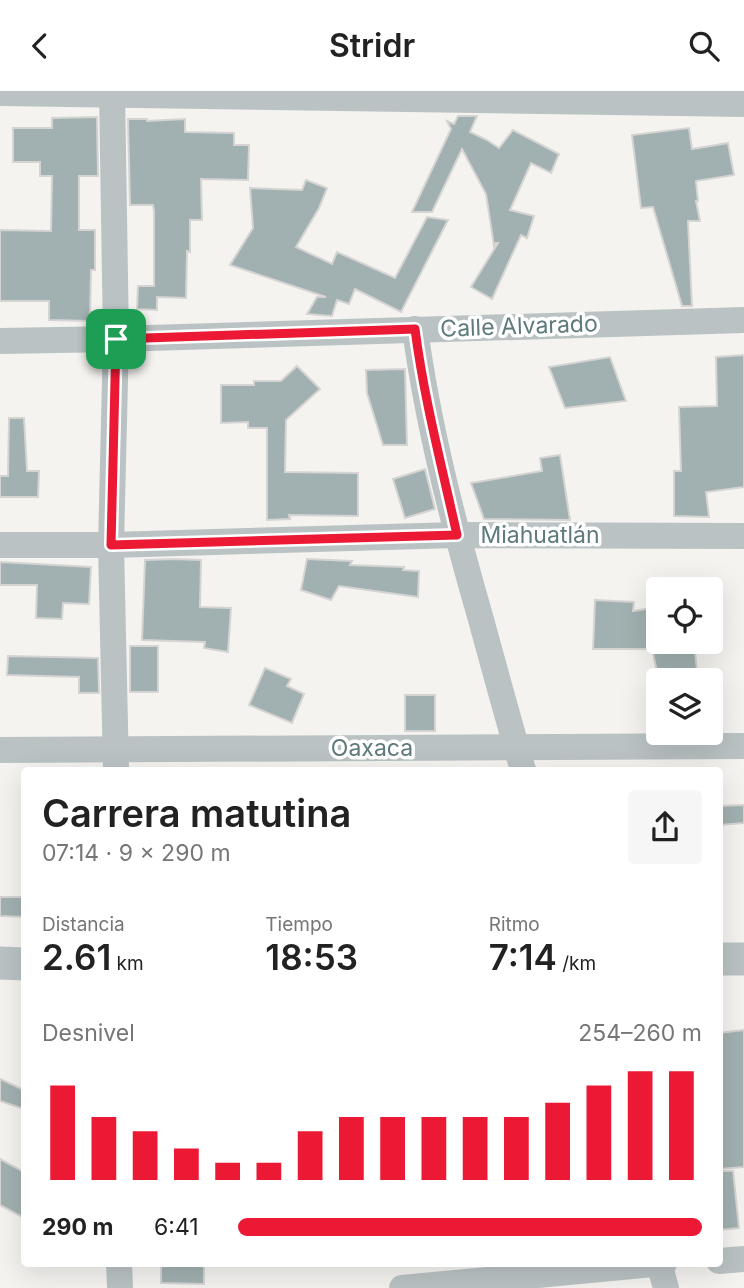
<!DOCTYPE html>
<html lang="es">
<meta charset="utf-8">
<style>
:root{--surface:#fff;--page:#f6f6f6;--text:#222;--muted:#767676;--accent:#eb1933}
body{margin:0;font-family:Inter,sans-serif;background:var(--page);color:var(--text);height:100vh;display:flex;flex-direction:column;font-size:26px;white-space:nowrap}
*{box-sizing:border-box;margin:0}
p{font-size:23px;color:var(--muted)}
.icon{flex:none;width:38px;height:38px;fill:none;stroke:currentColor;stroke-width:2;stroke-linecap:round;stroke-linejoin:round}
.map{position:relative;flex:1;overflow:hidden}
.panel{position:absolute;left:21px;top:676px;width:702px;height:500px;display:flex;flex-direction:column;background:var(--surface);border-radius:7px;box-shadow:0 7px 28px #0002}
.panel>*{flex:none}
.fabs{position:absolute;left:646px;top:486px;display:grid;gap:14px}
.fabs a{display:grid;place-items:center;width:77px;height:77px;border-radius:7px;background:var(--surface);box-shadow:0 7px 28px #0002;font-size:35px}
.pin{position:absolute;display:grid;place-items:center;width:60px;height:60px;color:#fff;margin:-30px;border-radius:14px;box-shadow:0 4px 10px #0006}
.round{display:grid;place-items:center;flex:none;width:74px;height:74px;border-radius:7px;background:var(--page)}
.summary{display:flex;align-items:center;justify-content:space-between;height:119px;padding:0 21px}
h1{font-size:38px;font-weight:600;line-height:52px}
.stats{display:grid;grid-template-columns:repeat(3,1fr);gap:10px;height:119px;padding:7px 21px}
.stats div{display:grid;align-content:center}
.stats b{font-size:35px;font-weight:600}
.stats small{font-size:19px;font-weight:400}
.stats p{font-size:19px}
.chart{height:196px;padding:14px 21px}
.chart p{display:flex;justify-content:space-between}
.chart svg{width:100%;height:126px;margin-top:7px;stroke:var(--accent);stroke-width:6}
ul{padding:0 21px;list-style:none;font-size:23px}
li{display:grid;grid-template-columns:112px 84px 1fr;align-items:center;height:52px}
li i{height:18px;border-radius:9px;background:var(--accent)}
header{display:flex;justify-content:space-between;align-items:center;height:91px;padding:0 21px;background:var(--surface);font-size:32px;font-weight:600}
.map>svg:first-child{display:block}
</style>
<header><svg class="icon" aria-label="back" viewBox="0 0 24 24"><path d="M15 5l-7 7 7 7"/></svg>Stridr<svg class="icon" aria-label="search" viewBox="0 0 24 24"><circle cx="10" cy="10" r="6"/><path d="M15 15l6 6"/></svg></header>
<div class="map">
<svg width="744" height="1197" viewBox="0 0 744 1197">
<rect width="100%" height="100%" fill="#f4f3f0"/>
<!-- building -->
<g fill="#a1b0b0" stroke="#d5d4d3" stroke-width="2">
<polygon points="458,25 477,25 470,41 487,49 499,57 513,39 559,63 551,82 531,72 510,119 534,125 527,147 521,144 492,208 471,196 498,152 496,152 494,155 486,103 462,58 432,121 412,121 451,38 447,30 454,33"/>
<polygon points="97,26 98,85 79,85 79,139 95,139 95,179 91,179 90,230 49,229 49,210 0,210 0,139 51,140 52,85 40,85 40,71 13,71 13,37 52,37 52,27"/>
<polygon points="128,28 147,28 147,30 185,28 185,41 234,42 234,54 249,54 248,89 201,88 202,129 190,129 190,161 187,160 186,207 157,206 157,219 137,218 138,195 154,195 154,120 153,114 130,114"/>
<polygon points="689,37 692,58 728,52 734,84 696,90 698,110 696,110 700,130 688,130 692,215 682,215 653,116 641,117 632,44"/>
<polygon points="306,89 327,97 319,117 296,156 332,173 337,161 395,187 427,126 448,129 401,221 355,198 349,213 337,209 332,225 307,223 317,206 326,206 230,174 253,137 250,97 302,99"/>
<polygon points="744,264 744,396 706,401 709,426 674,425 674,380 681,380 679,316 717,315 716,266"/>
<polygon points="610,266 626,310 565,317 549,276"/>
<polygon points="297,275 320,298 286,329 285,381 358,382 358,425 289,424 290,428 267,429 267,337 248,337 248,331 221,332 221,294 254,294 254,290 281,290"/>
<polygon points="405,278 407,354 383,354 367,302 366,279"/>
<polygon points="9,327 24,327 27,380 39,380 38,406 0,406 0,385 8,385"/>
<polygon points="560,364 570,429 484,428 471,392 542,380 540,367"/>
<polygon points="425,378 435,418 405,427 393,388"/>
<polygon points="174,468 201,469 200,516 231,517 228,561 204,557 205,551 142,549 145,469"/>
<polygon points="307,468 352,470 350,474 404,476 403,479 419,480 418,506 339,495 331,509 301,499"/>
<polygon points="0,471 91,476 89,513 63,512 62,528 36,527 37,494 0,494"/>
<polygon points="595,509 634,511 633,520 658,516 658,551 694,551 698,590 659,590 652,558 593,558"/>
<rect x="130" y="555" width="28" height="46"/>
<polygon points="8,565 98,567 99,602 79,602 79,586 7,584"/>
<polygon points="265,577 291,588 287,595 304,603 292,632 249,614"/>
<rect x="405" y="604" width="30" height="36"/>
<polygon points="744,714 744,732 719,734 719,715"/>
<polygon points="0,806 24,806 24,826 0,825"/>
<polygon points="744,939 744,1076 719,1078 719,942"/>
<polygon points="0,988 24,999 24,1018 0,1010"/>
<polygon points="0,1068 24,1081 24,1127 0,1114"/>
<polygon points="719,1080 733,1080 739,1137 719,1139"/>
<polygon points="161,1172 204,1172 204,1193 161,1192"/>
</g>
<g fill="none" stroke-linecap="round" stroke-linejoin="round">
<!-- minor -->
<g stroke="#bac2c3" stroke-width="26">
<polyline points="112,0 116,248 111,454 116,679"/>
<polyline points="0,2 744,13"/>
<path d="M415 238C428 335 453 431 480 525 494 576 508 628 523 679"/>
<polyline points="0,250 116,248 744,229"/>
<polyline points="0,454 111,454 457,444 744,445"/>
<polyline points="0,659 744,655"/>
<polyline points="719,1170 744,1168"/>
<polyline points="119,1172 120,1197"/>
<polyline points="659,1172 666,1197"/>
<polyline points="402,1197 664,1172"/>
</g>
<!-- tertiary -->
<g stroke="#bac2c3" stroke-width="33">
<polyline points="719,868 744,868"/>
<polyline points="0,872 24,873"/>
</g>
</g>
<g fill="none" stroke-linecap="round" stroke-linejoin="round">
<defs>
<path id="route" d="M415 238C424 308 442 376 457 444L111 454 116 248Z"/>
</defs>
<!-- route casing -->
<use href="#route" stroke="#fff" stroke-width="14"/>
<!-- route -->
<use href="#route" stroke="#eb1933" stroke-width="9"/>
</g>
<g text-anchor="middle" stroke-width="7" stroke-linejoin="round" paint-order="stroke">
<!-- street labels -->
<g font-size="23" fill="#5e7a7c" stroke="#fff">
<text transform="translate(519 235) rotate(-2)" y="8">Calle Alvarado</text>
<text x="540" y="452">Miahuatlán</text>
<text x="372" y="665">Oaxaca</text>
</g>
</g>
</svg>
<div class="fabs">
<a><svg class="icon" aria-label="locate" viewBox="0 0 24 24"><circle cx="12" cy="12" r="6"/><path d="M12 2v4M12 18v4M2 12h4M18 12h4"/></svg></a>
<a><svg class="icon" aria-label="layers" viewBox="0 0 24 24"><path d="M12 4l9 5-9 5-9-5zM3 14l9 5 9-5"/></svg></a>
</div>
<div class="pin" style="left:116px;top:248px;background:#1e9e55"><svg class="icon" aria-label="arrive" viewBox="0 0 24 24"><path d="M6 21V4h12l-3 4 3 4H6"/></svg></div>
<section class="panel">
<div class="summary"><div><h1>Carrera matutina</h1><p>07:14 · 9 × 290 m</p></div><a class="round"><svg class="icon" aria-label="share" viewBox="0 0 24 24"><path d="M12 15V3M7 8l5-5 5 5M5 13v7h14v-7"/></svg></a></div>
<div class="stats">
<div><p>Distancia</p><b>2.61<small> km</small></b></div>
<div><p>Tiempo</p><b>18:53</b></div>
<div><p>Ritmo</p><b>7:14<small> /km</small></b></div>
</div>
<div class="chart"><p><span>Desnivel</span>254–260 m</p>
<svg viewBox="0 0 160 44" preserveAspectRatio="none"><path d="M5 44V11M15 44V22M25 44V27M35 44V33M45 44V38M55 44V38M65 44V27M75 44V22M85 44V22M95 44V22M105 44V22M115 44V22M125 44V17M135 44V11M145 44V6M155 44V6"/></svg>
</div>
<ul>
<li><b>290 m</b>6:41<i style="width:100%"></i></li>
</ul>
</section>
</div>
